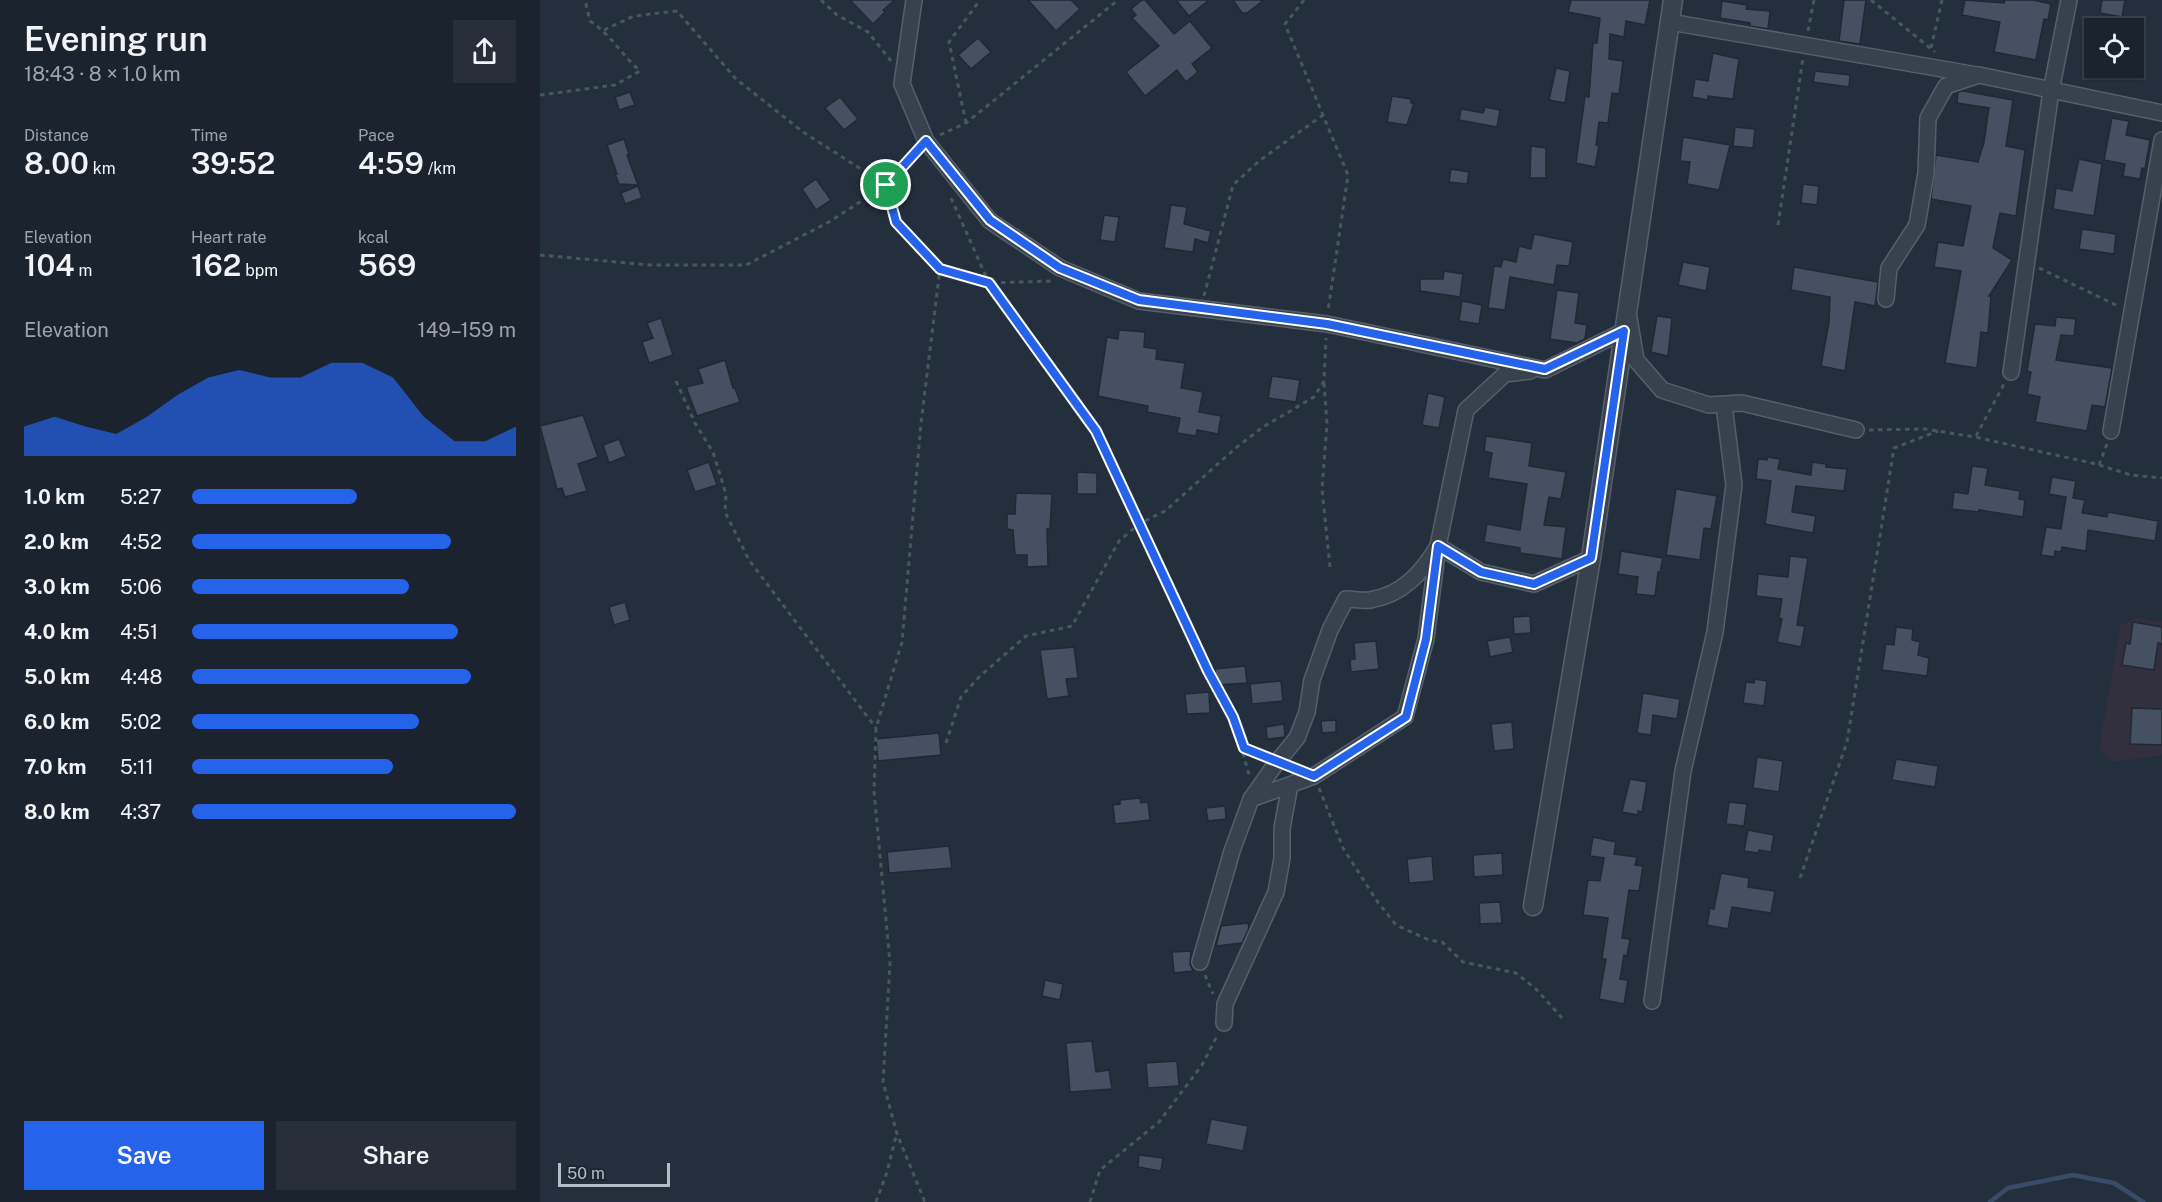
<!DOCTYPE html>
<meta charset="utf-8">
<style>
:root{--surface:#1b232e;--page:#282f3a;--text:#f1f3f6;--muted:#a0a4aa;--line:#39404a;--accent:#2563eb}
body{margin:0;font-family:"Public Sans",sans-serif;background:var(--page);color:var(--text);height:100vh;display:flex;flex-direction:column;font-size:22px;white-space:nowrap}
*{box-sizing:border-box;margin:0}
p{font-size:20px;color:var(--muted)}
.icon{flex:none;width:33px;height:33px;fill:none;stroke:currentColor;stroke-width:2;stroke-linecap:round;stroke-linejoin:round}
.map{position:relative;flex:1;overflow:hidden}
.panel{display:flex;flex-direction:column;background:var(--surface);width:540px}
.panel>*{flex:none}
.fabs{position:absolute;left:1544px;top:18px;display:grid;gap:12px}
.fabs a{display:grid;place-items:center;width:60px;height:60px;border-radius:0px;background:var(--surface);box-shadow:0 2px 4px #0004,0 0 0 2px var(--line);font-size:30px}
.scale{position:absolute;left:18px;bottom:15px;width:112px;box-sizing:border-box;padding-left:6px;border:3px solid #b4bcc9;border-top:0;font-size:16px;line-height:21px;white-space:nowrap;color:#b4bcc9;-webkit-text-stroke:4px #1d2633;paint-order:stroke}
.pin{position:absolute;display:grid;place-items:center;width:51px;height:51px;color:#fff;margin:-26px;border:3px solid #fff;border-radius:50%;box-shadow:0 2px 6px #0007}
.round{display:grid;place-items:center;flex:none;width:63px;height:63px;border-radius:0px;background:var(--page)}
.summary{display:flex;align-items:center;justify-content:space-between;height:102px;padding:0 24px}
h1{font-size:33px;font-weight:600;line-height:45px}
.metrics{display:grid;grid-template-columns:repeat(3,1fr);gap:9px;height:102px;padding:6px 24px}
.metrics div{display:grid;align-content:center}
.metrics b{font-size:30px;font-weight:600}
.metrics small{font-size:16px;font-weight:400}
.metrics p{font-size:16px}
.chart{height:168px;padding:12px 24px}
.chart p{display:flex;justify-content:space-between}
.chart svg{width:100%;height:108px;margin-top:6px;fill:var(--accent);opacity:.7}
.primary-button{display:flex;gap:12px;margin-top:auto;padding:12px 24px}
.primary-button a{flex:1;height:69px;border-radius:0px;background:var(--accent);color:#fff;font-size:24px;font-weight:600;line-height:69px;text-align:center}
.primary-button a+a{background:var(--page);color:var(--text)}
ul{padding:0 24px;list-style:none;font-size:20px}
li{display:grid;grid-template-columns:96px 72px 1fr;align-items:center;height:45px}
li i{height:15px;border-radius:8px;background:var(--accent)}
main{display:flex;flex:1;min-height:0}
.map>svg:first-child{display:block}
</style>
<main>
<section class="panel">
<div class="summary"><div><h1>Evening run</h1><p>18:43 · 8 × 1.0 km</p></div><a class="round"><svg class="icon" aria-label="share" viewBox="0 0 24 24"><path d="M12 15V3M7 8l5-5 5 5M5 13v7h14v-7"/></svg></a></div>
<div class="metrics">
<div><p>Distance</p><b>8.00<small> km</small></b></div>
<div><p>Time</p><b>39:52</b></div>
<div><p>Pace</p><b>4:59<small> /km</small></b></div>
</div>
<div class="metrics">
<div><p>Elevation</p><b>104<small> m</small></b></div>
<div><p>Heart rate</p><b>162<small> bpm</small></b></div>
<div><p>kcal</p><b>569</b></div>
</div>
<div class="chart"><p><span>Elevation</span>149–159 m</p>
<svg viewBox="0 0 160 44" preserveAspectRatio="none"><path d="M0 44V32L10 28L20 32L30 35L40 28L50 19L60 12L70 9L80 12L90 12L100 6L110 6L120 12L130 28L140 38L150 38L160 32V44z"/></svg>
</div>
<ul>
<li><b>1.0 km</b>5:27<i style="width:51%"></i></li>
<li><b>2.0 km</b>4:52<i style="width:80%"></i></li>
<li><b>3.0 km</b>5:06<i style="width:67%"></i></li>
<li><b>4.0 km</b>4:51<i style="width:82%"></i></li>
<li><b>5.0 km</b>4:48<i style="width:86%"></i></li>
<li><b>6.0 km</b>5:02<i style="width:70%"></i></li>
<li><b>7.0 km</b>5:11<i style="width:62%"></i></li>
<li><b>8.0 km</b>4:37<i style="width:100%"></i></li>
</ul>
<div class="primary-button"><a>Save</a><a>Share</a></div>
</section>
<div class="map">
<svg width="1622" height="1202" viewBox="0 0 1622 1202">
<rect width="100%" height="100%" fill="#242f3e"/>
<!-- medical -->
<polygon fill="#32303f" points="1596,618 1622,622 1622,755 1574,762 1559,749 1580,626"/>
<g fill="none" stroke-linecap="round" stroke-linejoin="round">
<!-- stream -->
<polyline stroke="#394c67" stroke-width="4.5" points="1450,1202 1468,1188 1533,1175 1574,1183 1603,1202"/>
</g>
<!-- building -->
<g fill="#455162" stroke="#1f2835" stroke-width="1.5">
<polygon points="310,0 355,0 343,10 345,12 333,24"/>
<polygon points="488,0 531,0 540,9 516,31"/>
<polygon points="602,0 605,0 634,34 650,21 672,48 652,64 658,72 646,82 637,70 605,96 586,72 619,46 592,18 596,15 591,9"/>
<polygon points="636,0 669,0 649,16"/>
<polygon points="693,0 724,0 707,13 702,13"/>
<polygon points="1031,0 1110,0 1105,25 1086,21 1084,37 1070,34 1069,59 1083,61 1079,94 1072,93 1068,123 1059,122 1056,145 1059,146 1055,167 1036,163 1045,96 1049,97 1053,43 1057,43 1060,18 1028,12"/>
<polygon points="1304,0 1326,0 1320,44 1299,41"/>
<polygon points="1425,0 1464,3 1465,0 1493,0 1511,4 1508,20 1504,19 1496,60 1454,52 1460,22 1422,15"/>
<polygon points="1562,0 1585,0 1582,17 1560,13"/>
<polygon points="1182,1 1207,5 1206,9 1230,11 1228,29 1210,26 1210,23 1180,18"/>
<polygon points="438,38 451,52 431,69 418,55"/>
<polygon points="1173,53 1199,59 1193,99 1168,96 1168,100 1152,97 1155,79 1168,81"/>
<polygon points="1016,68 1030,71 1025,103 1009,100"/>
<polygon points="1275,71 1310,75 1309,87 1273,82"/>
<polygon points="1423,91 1473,100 1466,146 1485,150 1476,216 1460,213 1453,248 1472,260 1449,296 1451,296 1448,333 1441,332 1437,368 1405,363 1421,271 1394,267 1398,242 1423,246 1431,206 1391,199 1396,155 1438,162 1444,142 1449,108 1417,103 1418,92"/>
<polygon points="90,92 95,105 79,110 75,97"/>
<polygon points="852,96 871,99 871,103 874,103 867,125 847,122"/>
<polygon points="300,97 318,119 304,130 285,108"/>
<polygon points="945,107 960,110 957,127 919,120 921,109 943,113"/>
<polygon points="1572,118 1589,121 1586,135 1610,140 1605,169 1602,168 1600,179 1583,176 1585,164 1564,160"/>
<polygon points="1195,127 1215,129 1213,148 1193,146"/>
<polygon points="1143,137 1190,145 1179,190 1147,184 1150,162 1140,161"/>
<polygon points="84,139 89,154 87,155 98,185 79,184 75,174 77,174 67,145"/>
<polygon points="991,146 1006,148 1006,178 990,178"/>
<polygon points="1539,159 1562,164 1554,216 1513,209 1516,188 1532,191"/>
<polygon points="911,169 929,172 927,184 909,182"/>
<polygon points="276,179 291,200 276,210 262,189"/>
<polygon points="1263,184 1279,186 1277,205 1261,203"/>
<polygon points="98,186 102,198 85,204 81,193"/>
<polygon points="631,205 647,207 644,224 671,231 668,243 655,239 653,252 624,248"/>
<polygon points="564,215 579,217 575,242 560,240"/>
<polygon points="1542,229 1576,234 1574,254 1539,249"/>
<polygon points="994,234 1033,242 1029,266 1017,265 1014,285 970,277 965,310 948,308 954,266 961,267 963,259 976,262 979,246 991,249"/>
<polygon points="1143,262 1170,267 1166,291 1138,285"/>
<polygon points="1254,267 1338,282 1335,306 1315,302 1305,371 1281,366 1289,322 1290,297 1251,290"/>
<polygon points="904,271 923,274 920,297 880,291 880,279 903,279"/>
<polygon points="1017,290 1039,293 1035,323 1047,325 1045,339 1037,343 1010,339"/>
<polygon points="922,301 942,305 939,324 919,321"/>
<polygon points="1117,316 1132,318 1128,356 1111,352"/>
<polygon points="1516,317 1536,319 1534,336 1521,335 1516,360 1572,368 1565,407 1552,405 1547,431 1495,422 1500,397 1487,394 1491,372 1487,371 1495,324 1515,326"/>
<polygon points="121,318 133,355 109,363 102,342 113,338 107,323"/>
<polygon points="579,330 605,332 604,347 617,349 616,359 645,363 641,388 663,392 659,412 681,416 678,434 657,430 656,436 637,433 640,418 607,412 608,406 558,396 567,337 578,339"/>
<polygon points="185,360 193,388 195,388 200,402 157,416 146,387 163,383 158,369"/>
<polygon points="732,376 760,380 756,402 728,398"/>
<polygon points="888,393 905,397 899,428 882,425"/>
<polygon points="43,415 58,457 38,464 47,491 25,497 22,488 17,489 0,426"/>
<polygon points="946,436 992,443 989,466 1026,472 1021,499 1009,497 1004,525 1026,527 1022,559 980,553 980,548 944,542 947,524 980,530 987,484 948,478 952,453 944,451"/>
<polygon points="79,439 86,456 69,463 63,445"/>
<polygon points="1227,457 1240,459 1238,469 1271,475 1272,462 1286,464 1286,467 1307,469 1304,491 1256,486 1252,512 1276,516 1273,533 1225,524 1231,481 1216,479 1218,459 1227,460"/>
<polygon points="169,462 177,485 155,492 147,470"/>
<polygon points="1432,466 1448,468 1445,485 1480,491 1479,499 1485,500 1483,517 1439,510 1439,512 1412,509 1414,492 1428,494"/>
<polygon points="537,472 557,473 557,494 537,494"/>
<polygon points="1512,477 1536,481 1533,498 1545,500 1542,513 1567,517 1568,512 1618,521 1615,541 1548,530 1546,551 1522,547 1521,552 1515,551 1514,557 1501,555 1506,527 1521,529 1526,497 1509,494"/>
<polygon points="1136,489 1177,496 1171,529 1164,528 1160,560 1126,555"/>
<polygon points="476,493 512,494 510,529 507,529 508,566 487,567 487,555 475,555 473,530 467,529 467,514 475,514"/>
<polygon points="1081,551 1123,558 1120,573 1118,572 1115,596 1096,594 1098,577 1078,574"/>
<polygon points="1250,556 1268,558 1257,625 1265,626 1261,647 1237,642 1242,619 1239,618 1242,599 1216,596 1218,574 1248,577"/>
<polygon points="85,602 90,620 74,625 69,607"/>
<polygon points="990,616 991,633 974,634 973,617"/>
<polygon points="1593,622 1622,627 1622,644 1618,643 1614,670 1582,665 1586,643 1590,644"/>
<polygon points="1356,627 1373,629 1372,640 1380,642 1378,655 1389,658 1387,676 1342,670 1346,644 1354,645"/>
<polygon points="970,637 973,652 950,657 947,641"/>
<polygon points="836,641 839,669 811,672 810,660 815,659 814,643"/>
<polygon points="534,647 538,678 526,679 529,696 507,699 500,650"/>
<polygon points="705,666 707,683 676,685 675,669"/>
<polygon points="1215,679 1227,681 1224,706 1203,703 1206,682 1214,683"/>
<polygon points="741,681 743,701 712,704 710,684"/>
<polygon points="669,692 670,713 647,714 645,694"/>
<polygon points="1103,693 1140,699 1137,719 1113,715 1111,735 1097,733"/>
<polygon points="1592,708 1622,709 1622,745 1590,744"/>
<polygon points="796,720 796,732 782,733 781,721"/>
<polygon points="972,722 974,749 954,751 951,724"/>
<polygon points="744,724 745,737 727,739 726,727"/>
<polygon points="399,733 401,755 338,761 336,739"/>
<polygon points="1217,757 1243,761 1239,792 1213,788"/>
<polygon points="1356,759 1398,766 1395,787 1352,780"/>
<polygon points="1090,779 1107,782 1102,812 1098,811 1098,815 1082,812"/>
<polygon points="600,798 601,803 608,802 610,820 575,824 573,805 580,804 580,800"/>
<polygon points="1189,802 1207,804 1204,826 1186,824"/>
<polygon points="685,806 686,819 668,821 666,808"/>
<polygon points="1208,830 1234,835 1231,852 1219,850 1218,853 1204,851"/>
<polygon points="1053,837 1076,842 1074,854 1097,857 1095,865 1103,866 1099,891 1089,890 1083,931 1082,938 1090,939 1087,956 1084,955 1080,979 1088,980 1084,1004 1059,999 1066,959 1062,959 1068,918 1043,915 1048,880 1060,881 1064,858 1050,856"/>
<polygon points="409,846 412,868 349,873 347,852"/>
<polygon points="962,853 963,875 934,877 933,855"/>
<polygon points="892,856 894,881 869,883 867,859"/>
<polygon points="1181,873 1209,878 1208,887 1235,891 1231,913 1192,907 1188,929 1167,925 1170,908 1174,909"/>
<polygon points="960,902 962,923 940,924 939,903"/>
<polygon points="708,923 709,928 702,943 676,946 681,926"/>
<polygon points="651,951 650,964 653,971 634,973 632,952"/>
<polygon points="505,980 523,984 520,1000 502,996"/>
<polygon points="552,1041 556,1072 569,1070 572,1089 530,1092 526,1043"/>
<polygon points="637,1061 639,1086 608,1088 606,1063"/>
<polygon points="671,1119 708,1126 703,1151 666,1144"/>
<polygon points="599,1155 623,1158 621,1171 598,1167"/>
</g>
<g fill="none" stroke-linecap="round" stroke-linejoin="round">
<defs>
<g id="minor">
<polyline points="374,0 362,84 386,141 450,221 520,268 599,301 787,324 1005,370 1084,331"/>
<polyline points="1130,22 1437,75"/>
<polyline points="1346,299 1349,268 1377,225 1386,173 1388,118 1406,86 1439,75 1622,113"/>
<polyline points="1089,318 1096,360 1122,390 1169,405 1202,403 1316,430"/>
<polyline points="1471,372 1511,91 1529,0"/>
<polyline points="1571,431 1622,140"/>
<path d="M711 799 737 762 757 738 767 712 772 680 790 630 806 599C814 599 822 601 830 600 862 595 882 573 898 546L941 572 994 584 1051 558"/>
<polyline points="660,962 692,851 711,799 774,776 865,717 886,639 898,546 926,410 965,374 990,371"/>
<polyline points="1112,1001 1143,771 1175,632 1194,485 1184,405"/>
<polyline points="684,1023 685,1004 736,892 742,858 742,828 750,785"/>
</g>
<polyline id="tertiary" points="993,906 1051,558 1133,0"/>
</defs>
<!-- minor casing -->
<use href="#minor" stroke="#565f6c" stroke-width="18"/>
<!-- tertiary casing -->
<use href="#tertiary" stroke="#565f6c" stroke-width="21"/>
<!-- path -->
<g stroke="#44595c" stroke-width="3" stroke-dasharray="4.5 4.5" stroke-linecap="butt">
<polyline points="281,0 297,15 328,32 351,61"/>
<polyline points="764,0 745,24 808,175 788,311"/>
<polyline points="1331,0 1395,52"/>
<polyline points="64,30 94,16 137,11 196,79 263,132 346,185 356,222 400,269 381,423 362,642 336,728 334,791 350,963 343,1082 357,1134 385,1202"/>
<polyline points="1268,31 1274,0"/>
<polyline points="1391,48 1402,0"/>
<path d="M0 95 75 85 100 71C82 55 70 34 50 21L45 0"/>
<polyline points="426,123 409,42 440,0"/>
<polyline points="400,135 426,123 578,0"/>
<polyline points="411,198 449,283 556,431 668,671 693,717 709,775"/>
<polyline points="1238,225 1263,58"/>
<polyline points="0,255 110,265 206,265 289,222 346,185 376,152"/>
<polyline points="1499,268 1580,307"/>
<polyline points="400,269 449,283 513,281"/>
<polyline points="664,296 693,185 719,161 783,115"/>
<polyline points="136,381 155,423 173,452 186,494 185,512 209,560 336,728"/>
<polyline points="784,383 787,424 782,489 790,567"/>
<polyline points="1329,430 1385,429 1435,437 1556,464 1591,475 1622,478"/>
<polyline points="1436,436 1464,384"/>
<polyline points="1559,465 1567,444"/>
<polyline points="406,743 421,697 439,677 486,636 532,626 579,541 599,524 625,511 697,447 723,427 774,397 784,381 786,338"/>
<polyline points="703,748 724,756"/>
<polyline points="779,788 803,848 837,901 856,925 889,940 902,942 923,962 976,973 996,989 1022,1018"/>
<polyline points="1260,878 1307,742 1354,448 1398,431"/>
<polyline points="665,975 673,994"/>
<polyline points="336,1202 347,1172 356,1136"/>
<polyline points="550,1202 560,1170 619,1122 662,1065 677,1036"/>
</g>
<!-- minor -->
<use href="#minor" stroke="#38414e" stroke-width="15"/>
<!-- tertiary -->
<use href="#tertiary" stroke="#38414e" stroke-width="18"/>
</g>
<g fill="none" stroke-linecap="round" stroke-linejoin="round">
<defs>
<polygon id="route" points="386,141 450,220 520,268 599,300 787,324 1005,369 1084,331 1051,558 994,584 941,572 898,546 886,639 866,717 774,776 704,748 693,717 668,671 556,431 449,283 400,269 356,222 346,185"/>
</defs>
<!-- route casing -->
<use href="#route" stroke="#fff" stroke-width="12"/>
<!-- route -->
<use href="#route" stroke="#2563eb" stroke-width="8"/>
</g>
</svg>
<div class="fabs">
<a><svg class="icon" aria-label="locate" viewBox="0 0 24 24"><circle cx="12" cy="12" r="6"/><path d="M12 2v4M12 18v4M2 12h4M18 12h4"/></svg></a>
</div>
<div class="scale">50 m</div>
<div class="pin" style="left:346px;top:185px;background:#1e9e55"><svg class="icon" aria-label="arrive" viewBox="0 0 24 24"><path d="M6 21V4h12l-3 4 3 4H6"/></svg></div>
</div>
</main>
